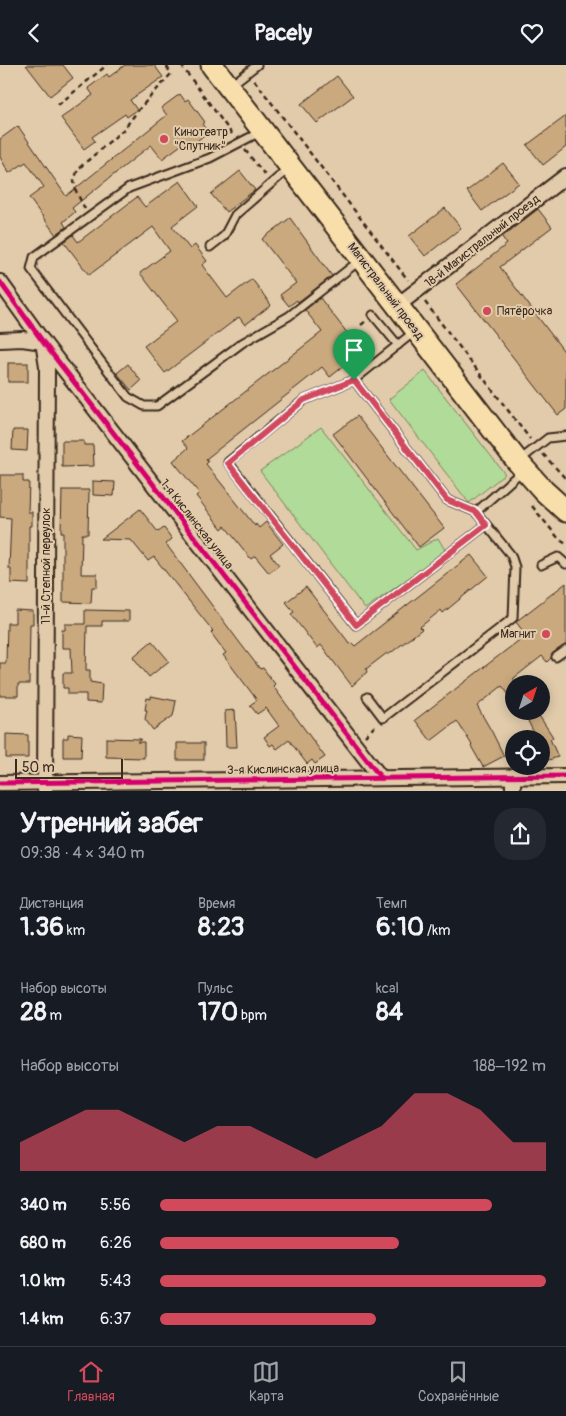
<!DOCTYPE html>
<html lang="ru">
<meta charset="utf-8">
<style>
:root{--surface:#171b24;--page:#242831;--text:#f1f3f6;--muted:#9ea1a6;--line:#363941;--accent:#d1495b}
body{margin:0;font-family:Pangolin,sans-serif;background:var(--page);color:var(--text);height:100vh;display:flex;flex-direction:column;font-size:19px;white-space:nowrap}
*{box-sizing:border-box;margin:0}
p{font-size:16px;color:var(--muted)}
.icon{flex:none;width:28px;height:28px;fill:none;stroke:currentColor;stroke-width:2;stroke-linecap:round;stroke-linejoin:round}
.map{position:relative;height:726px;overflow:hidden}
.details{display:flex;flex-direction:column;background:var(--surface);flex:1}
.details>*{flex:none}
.needle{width:32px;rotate:39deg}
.tools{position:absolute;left:505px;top:610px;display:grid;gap:10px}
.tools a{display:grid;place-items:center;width:45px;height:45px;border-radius:50%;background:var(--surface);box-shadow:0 2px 12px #0003;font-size:25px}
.scale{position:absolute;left:15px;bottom:12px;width:108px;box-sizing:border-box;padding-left:5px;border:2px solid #3b2a1e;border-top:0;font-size:14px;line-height:18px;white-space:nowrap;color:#3b2a1e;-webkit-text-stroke:4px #e1cbab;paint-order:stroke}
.pin{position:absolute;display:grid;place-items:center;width:42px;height:42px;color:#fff;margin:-51px -21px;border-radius:50% 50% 50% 0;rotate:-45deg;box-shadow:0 0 5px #0007}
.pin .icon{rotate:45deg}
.round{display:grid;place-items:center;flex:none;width:52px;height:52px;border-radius:20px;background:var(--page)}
.summary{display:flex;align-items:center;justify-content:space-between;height:85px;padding:0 20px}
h1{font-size:28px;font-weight:700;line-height:38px}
.figures{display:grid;grid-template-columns:repeat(3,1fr);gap:8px;height:85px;padding:5px 20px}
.figures div{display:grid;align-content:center}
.figures b{font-size:25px;font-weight:700}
.figures small{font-size:14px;font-weight:400}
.figures p{font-size:14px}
.chart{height:140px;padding:10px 20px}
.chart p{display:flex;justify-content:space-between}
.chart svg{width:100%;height:90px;margin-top:5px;fill:var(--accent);opacity:.7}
ul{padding:0 20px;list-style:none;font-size:16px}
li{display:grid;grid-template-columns:80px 60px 1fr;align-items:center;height:38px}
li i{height:12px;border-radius:6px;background:var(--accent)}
header{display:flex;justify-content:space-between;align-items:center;height:65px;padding:0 20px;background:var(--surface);font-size:22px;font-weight:700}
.menu{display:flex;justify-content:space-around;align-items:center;height:70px;border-top:1px solid var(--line);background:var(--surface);font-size:14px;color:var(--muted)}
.menu a{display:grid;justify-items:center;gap:2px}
.menu .selected{color:var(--accent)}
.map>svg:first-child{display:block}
</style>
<header><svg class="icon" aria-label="back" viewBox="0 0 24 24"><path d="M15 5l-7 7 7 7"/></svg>Pacely<svg class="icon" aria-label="heart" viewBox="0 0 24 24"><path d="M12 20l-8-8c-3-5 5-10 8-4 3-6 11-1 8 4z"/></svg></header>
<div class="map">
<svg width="566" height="726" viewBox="0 0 566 726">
<rect width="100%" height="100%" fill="#e1cbab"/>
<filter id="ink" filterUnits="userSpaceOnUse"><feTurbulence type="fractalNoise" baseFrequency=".02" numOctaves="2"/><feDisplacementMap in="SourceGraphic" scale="10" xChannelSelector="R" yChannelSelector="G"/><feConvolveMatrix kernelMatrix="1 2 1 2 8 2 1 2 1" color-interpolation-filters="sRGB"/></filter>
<g filter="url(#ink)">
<!-- green -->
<g fill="#b1db98" stroke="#76825b">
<polygon points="425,306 505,409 469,438 389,334"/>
<polygon points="321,362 416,485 438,473 446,487 365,544 260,406"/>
</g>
<!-- building -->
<g fill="#caa97e" stroke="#3b2a1e">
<polygon points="26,0 63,0 73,13 50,31"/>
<polygon points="125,0 154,0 163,12 130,35 137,45 127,52 125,49 92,72 95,76 84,84 61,53 93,30 88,23 107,9 109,12"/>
<polygon points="337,11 353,31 317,58 301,39"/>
<polygon points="180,29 185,36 188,34 205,57 202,59 208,67 192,80 188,75 162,94 151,80 72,143 75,147 63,157 66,162 56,170 29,133 44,122 26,97 9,108 0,92 0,74 18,61 66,131 167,50 161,43"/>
<polygon points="566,51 566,82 543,100 527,80"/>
<polygon points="503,98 519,118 482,146 467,126"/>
<polygon points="240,106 255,125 226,147 211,129"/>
<polygon points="180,116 198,141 172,161 190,184 195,180 207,196 202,200 227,233 252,214 271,240 245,260 239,252 165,308 144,281 177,256 140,208 170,186 153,162 89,210 64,177 73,170 78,177 137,132 145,142"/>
<polygon points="445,143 461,163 425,191 409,171"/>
<polygon points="538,144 552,162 500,202 566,289 566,344 558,350 456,219 507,179 502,172"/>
<polygon points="290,153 332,211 298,237 297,235 289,241 280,230 296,218 262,174"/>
<polygon points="320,233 362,287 330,312 322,302 206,394 208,397 206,399 255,461 256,459 259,463 266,457 283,479 270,489 279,500 269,508 255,491 251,494 225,461 222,464 196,431 199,428 173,396 188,383 182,376 322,267 305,245"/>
<rect x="8" y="298" width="20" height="19"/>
<polygon points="128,299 141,316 131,325 117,308"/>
<polygon points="357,351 444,463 419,482 333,369"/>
<polygon points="13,365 28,365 27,386 12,385"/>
<polygon points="62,376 84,376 84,380 93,380 94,401 62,402"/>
<polygon points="0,410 23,410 23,417 29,417 28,447 32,447 32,461 29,461 29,519 11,518 11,504 9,504 11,453 0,452"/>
<polygon points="93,416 115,417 114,431 93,430"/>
<polygon points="62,425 89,425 88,469 82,469 81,509 97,509 97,522 92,522 91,538 63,537 63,467 61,467"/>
<polygon points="140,444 158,467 164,463 172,474 166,479 240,578 260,604 263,603 275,619 273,621 325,692 315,699 312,695 307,699 289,675 277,684 273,679 270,681 264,672 279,661 266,643 257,649 250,640 257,635 223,590 226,588 211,568 213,566 154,492 148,496 131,475 101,474"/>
<polygon points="471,490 488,511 443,548 441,545 420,562 422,564 388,590 387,588 366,604 367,607 352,621 321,580 317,583 291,549 294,547 286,537 306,522 350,579 352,578 355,581"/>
<polygon points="566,518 566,580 553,588 551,593 547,597 542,591 514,613 514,636 502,621 477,641 492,667 504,691 483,702 471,681 472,680 457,656 431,676 415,655 526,570 516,557 518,555"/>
<polygon points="15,545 33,546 33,559 30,559 29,619 18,619 18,631 0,631 0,598 6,598 7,558 15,558"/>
<polygon points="85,545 129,546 129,556 102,556 102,561 87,561 86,605 90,605 90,617 102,619 101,638 86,637 86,629 68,629 68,623 63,623 63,608 72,608 71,583 62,583 62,565 65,565 65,559 85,559"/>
<polygon points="152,576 169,596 149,612 133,592"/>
<polygon points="151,631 176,636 173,651 153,665 145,654 147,645 145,645 147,633 151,634"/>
<polygon points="235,645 237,682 226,682 225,646"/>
<polygon points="523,646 536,646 553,672 550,674 558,692 545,696 541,685 541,674 537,674"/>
<polygon points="6,669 28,670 28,693 6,693"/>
<polygon points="68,669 82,670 81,692 63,692 63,673 68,673"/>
<polygon points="106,673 141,674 137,677 144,677 144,693 106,692"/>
<rect x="177" y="678" width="27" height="17"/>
</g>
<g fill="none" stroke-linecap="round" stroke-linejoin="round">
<defs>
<g id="service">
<polyline points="231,20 257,0"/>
<polyline points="260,67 210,93 129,123 34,192 31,204 128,332 144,341 157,341 242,278 289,251 359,196"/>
<polyline points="210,182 224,171 235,150 288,104"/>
<polyline points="373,250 398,280"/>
<polyline points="414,267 354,315 447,435 476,447"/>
<polyline points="354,315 304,335 228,397 356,560 486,460"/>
<polyline points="520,395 548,373 566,371"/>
<polyline points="541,500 558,492 566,499"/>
<polyline points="556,592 566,585"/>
<polyline points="367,632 383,653 513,553 515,502 511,490 476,447 522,406"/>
</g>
<g id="minor">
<polyline points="0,217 43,277 381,713"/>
<polyline points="398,240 566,111"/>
<polyline points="0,275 22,274 43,277 47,302 45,725"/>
<polyline points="513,711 513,726"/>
<polyline points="0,718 566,711"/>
</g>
<polyline id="primary" points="212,0 518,397 544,426 566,446"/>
</defs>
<!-- service casing -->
<use href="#service" stroke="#3b2a1e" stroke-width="11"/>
<!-- minor casing -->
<use href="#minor" stroke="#3b2a1e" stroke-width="18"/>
<!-- primary casing -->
<use href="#primary" stroke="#3b2a1e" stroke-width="25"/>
<!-- path -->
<g stroke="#3b2a1e" stroke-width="2.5" stroke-dasharray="5 4" stroke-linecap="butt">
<polyline points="181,0 232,69"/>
<polyline points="254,15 408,215"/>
<polyline points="58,40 107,0"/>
<polyline points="245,85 265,110"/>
<polyline points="85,144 76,126 74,116 78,104 124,64 140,43 171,9 166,0"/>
<polyline points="425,237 530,374"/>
<polyline points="361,260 366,256"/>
<polyline points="543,389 566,414"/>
<polyline points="532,441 559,474 566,479"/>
<polyline points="365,671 377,659"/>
</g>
<!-- service -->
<use href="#service" stroke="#e1cbab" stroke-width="7"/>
<!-- minor -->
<use href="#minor" stroke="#e1cbab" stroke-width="14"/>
<!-- primary -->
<use href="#primary" stroke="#f8deab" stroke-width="21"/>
<defs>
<g id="cycleway">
<polyline points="0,217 43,277 381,713"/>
<polyline points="0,718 566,711"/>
</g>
</defs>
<!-- cycleway casing -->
<use href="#cycleway" stroke="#e1cbab" stroke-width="8"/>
<!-- cycleway -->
<use href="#cycleway" stroke="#d6006c" stroke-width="5"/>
</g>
</g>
<g fill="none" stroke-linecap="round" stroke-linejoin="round" filter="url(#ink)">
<defs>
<polygon id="route" points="354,315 447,435 476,447 486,460 356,560 228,398 304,335"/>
</defs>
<!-- route casing -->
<use href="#route" stroke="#fff" stroke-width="10"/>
<!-- route -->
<use href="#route" stroke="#d1495b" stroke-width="6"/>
</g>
<!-- markers -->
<g fill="#d1495b" stroke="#e1cbab" stroke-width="2">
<circle cx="164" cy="74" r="5"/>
<circle cx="487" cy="246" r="5"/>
<circle cx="546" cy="569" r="5"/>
</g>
<g text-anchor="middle" stroke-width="4" stroke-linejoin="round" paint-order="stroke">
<!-- poi labels -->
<g font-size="12" fill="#3b2a1e" stroke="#e1cbab" text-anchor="start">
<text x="174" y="71">Кинотеатр<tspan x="174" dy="14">"Спутник"</tspan></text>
<text x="497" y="250">Пятёрочка</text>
<text x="536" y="573" text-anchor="end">Магнит</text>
</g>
<!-- street labels -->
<g font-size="12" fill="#3b2a1e" stroke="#e1cbab">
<text transform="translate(482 176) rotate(-38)" y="4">18-й Магистральный проезд</text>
<text transform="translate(386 226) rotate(53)" y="4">Магистральный проезд</text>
<text transform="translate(197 459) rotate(52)" y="4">1-я Кислинская улица</text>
<text transform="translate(46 501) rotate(-90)" y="4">11-й Степной переулок</text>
<text transform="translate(283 704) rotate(-1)" y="4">3-я Кислинская улица</text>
</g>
</g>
</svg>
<div class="tools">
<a><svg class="needle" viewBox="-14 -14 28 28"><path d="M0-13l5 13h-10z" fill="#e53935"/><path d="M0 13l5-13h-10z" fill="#9ea1a6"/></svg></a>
<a><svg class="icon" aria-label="locate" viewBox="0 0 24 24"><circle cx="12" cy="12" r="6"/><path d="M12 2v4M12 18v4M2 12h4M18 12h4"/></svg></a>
</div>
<div class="scale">50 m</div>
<div class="pin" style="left:354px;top:315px;background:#1e9e55"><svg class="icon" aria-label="arrive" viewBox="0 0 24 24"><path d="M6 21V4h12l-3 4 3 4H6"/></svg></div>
</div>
<section class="details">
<div class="summary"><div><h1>Утренний забег</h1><p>09:38 · 4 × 340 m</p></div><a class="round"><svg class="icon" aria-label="share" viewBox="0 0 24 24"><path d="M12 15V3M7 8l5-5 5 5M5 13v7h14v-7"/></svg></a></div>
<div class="figures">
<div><p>Дистанция</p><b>1.36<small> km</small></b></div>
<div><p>Время</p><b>8:23</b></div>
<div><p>Темп</p><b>6:10<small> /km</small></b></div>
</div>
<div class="figures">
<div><p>Набор высоты</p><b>28<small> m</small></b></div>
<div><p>Пульс</p><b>170<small> bpm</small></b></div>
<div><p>kcal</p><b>84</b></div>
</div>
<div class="chart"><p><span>Набор высоты</span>188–192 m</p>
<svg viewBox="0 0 160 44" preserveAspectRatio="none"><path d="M0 44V30L10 22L20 14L30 14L40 22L50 30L60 22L70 22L80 30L90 38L100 30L110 22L120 6L130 6L140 14L150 30L160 30V44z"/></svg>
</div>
<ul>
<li><b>340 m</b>5:56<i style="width:86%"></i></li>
<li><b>680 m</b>6:26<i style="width:62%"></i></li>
<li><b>1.0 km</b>5:43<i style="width:100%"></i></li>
<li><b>1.4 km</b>6:37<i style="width:56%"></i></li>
</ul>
</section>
<nav class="menu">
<a class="selected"><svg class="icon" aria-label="home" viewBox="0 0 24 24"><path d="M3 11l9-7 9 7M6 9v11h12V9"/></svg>Главная</a>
<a><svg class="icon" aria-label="map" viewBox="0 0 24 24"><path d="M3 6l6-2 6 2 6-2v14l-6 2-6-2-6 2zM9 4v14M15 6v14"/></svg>Карта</a>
<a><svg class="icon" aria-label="saved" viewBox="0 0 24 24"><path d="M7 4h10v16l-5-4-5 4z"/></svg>Сохранённые</a>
</nav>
